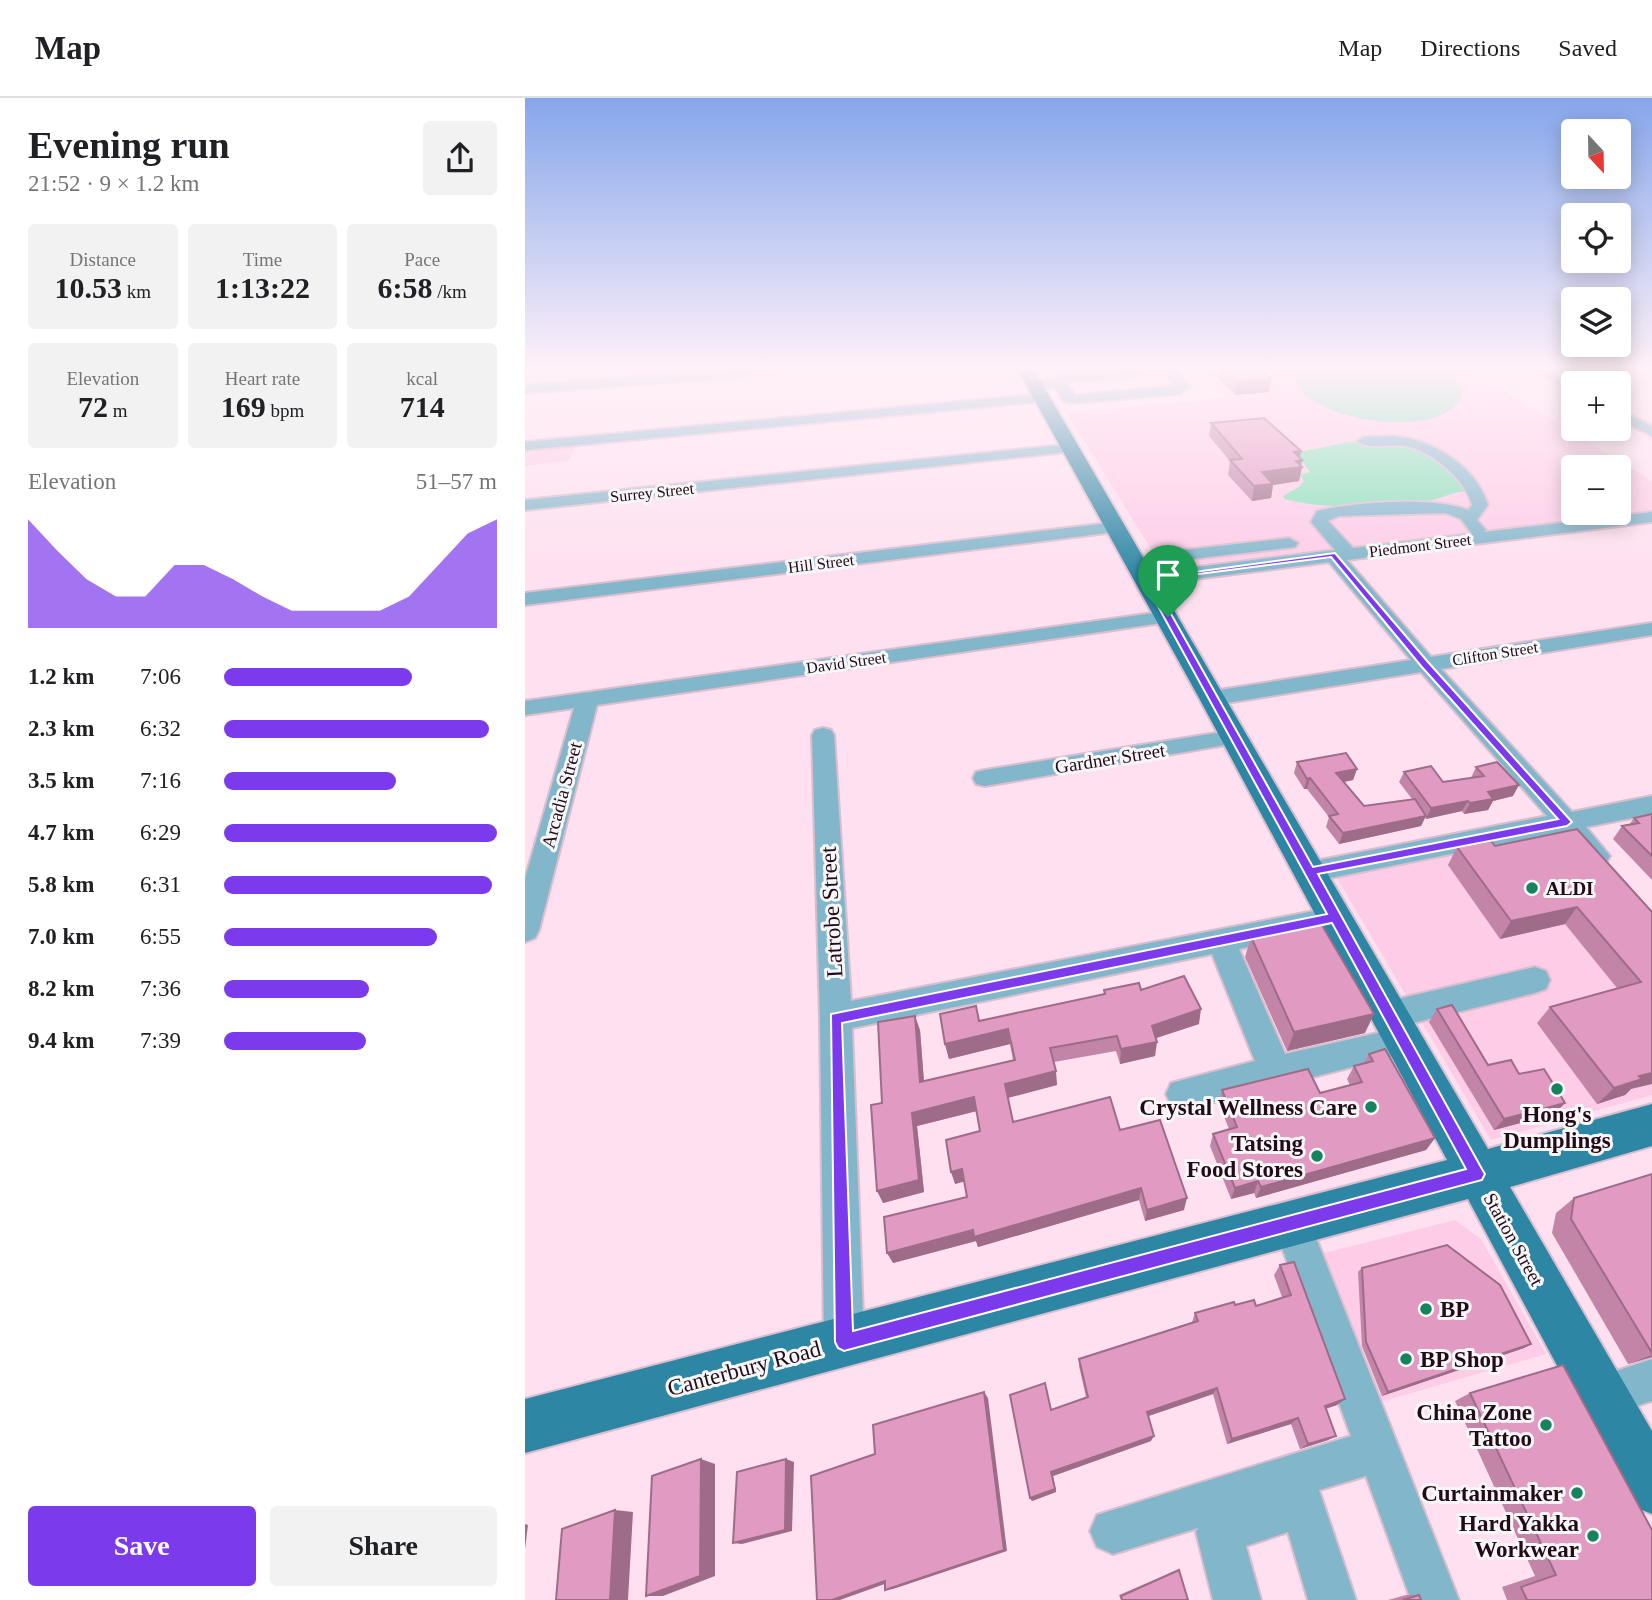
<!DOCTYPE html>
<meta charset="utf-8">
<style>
:root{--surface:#fff;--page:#f2f2f2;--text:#202124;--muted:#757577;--line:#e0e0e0;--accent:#7c3aed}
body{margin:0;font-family:Georgia,serif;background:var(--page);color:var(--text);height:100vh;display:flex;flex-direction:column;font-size:26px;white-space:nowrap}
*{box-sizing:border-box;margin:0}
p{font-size:23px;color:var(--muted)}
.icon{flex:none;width:38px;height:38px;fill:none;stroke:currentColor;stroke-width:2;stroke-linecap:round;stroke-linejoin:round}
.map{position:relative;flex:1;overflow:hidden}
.details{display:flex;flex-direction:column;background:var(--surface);width:525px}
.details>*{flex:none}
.needle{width:46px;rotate:158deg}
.tools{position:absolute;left:1036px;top:21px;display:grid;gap:14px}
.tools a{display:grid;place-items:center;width:70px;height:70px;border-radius:7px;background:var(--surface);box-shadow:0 4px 18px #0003;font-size:35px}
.pin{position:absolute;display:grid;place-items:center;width:60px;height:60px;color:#fff;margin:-72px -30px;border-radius:50% 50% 50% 0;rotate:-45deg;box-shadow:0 0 7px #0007}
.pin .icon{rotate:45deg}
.round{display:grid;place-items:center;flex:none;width:74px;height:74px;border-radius:7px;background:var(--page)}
.head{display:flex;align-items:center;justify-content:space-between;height:119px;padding:0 28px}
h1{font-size:38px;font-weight:700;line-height:52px}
.figures{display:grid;grid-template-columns:repeat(3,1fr);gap:10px;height:119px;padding:7px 28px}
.figures div{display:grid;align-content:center;border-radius:7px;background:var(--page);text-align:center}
.figures b{font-size:30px;font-weight:700}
.figures small{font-size:19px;font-weight:400}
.figures p{font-size:19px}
.chart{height:196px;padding:14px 28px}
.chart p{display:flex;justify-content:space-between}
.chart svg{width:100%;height:126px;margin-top:7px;fill:var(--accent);opacity:.7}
.action{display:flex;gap:14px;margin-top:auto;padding:14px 28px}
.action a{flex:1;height:80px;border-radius:7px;background:var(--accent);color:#fff;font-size:28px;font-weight:700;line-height:80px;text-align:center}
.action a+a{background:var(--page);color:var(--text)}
ul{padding:0 28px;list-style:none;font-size:23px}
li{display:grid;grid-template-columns:112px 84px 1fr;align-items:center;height:52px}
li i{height:18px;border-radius:9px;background:var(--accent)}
header{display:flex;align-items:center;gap:42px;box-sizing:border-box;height:98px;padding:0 35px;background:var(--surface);border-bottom:2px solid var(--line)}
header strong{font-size:33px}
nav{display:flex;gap:38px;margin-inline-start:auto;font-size:24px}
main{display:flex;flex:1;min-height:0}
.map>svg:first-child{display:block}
</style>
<header>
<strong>Map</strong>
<nav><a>Map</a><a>Directions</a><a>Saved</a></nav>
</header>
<main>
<section class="details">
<div class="head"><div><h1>Evening run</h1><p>21:52 · 9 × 1.2 km</p></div><a class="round"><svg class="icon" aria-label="share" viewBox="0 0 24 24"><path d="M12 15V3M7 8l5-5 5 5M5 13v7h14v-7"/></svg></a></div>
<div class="figures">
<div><p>Distance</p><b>10.53<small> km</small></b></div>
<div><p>Time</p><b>1:13:22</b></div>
<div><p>Pace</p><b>6:58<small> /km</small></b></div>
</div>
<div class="figures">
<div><p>Elevation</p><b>72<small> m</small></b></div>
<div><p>Heart rate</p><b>169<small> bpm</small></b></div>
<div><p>kcal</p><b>714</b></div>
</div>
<div class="chart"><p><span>Elevation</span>51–57 m</p>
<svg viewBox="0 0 160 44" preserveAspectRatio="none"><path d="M0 44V6L10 17L20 27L30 33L40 33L50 22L60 22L70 27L80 33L90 38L100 38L110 38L120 38L130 33L140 22L150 11L160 6V44z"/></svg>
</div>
<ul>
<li><b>1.2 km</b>7:06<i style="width:69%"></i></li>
<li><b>2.3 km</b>6:32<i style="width:97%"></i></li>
<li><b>3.5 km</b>7:16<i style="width:63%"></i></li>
<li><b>4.7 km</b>6:29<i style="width:100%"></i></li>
<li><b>5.8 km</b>6:31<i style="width:98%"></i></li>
<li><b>7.0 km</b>6:55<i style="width:78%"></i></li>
<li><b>8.2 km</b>7:36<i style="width:53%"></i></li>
<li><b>9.4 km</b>7:39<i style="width:52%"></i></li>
</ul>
<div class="action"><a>Save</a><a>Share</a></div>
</section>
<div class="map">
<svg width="1127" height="1502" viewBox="0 0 1127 1502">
<rect width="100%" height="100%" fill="#fee0f0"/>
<!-- built -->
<g fill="#fdcce7" fill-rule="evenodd">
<path d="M675 272H945L1127 383V413L649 469 634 464 542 315 702 300ZM1048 369H1094V415H1048Z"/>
<polygon points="50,348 44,363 0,368 0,353"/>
<polygon points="1040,735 1127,837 1127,997 966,1042 811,778"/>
<polygon points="930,1122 956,1141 1021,1256 845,1307 784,1159"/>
</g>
<!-- green -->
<g fill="#85e1b9">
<path d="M773 272H918L933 285 937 298C915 350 752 316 773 272Z"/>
<path d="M824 344 881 348 901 355 931 376 946 393C926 393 918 401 903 403 861 407 800 413 760 401L758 398 774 389 779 383 775 377 785 374 770 355Z"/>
</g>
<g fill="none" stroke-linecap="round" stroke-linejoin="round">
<defs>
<g id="minor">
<polygon points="203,272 256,272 250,276 0,295 0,287"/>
<path d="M593 272H650L665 289 655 296 550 305 538 303 530 289 510 291 504 287 510 283 528 282 537 276ZM638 276 651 288 550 297 540 284Z"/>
<polygon points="1009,272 1024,272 1049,285 1048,294"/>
<polygon points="517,296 522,297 522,303 0,352 0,344"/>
<polygon points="1094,312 1127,328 1127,338 1094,321"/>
<path d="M867 338C906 340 951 368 963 407L952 422 961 432 959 434 1127 414V424L822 462 906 559 1127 525V537L916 571 1047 714 1127 698V716L1061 729 1085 758 1081 765C1060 772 1048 749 1036 734L785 784 775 781 772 774 775 767 785 764 1022 718 896 574 688 607 680 605 677 600 680 595 688 593 886 562 804 464 622 487 613 481 622 475 810 452 786 424 792 413C828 404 909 398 943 412L947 407C940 381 906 352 879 348 866 346 842 352 832 343L839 339ZM920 415 936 421 947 436 828 450 803 423 814 418Z"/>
<polygon points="547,346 552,347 554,350 552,353 0,412 0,402"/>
<polygon points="592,424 598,425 600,429 598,433 0,507 0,495"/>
<polygon points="764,440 773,445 770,449 658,462 649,457 658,452"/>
<polygon points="643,513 653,519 650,523 72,607 14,832 10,840 0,844 0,781 49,610 0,617 0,603"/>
<polygon points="298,630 306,632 309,637 326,903 810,809 820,812 824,820 820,828 714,851 760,956 879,929 890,933 895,943 890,953 658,1012 646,1007 641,996 646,985 730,963 687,856 327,930 339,1244 333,1258 319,1264 305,1258 299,1244 295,920 287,637 290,632"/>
<polygon points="710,632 718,634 722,639 718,644 460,688 451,686 448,680 451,674 460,672"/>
<polygon points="1010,869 1021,873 1025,882 1021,891 1010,895 864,931 853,927 848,917 853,907 864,903"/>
<polygon points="767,1106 780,1112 934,1502 886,1502 841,1378 794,1392 831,1502 783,1502 763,1434 721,1448 736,1502 688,1502 671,1434 673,1430 588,1456 572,1449 565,1433 572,1417 826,1338 748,1125 754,1112"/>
<polygon points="1127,1261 1127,1303 1077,1319 1062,1313 1056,1298 1062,1283"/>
</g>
<polygon id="major" points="493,272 509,272 963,1051 1127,1006 1127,1048 985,1089 1127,1333 1127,1416 1107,1408 943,1101 0,1355 0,1301 922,1062 674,600"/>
</defs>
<!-- minor casing -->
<use href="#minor" stroke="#dbbece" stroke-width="4"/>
<!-- major casing -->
<use href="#major" stroke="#dbbece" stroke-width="4"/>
<!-- minor -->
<use href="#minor" fill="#82b6cb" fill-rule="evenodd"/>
<!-- major -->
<use href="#major" fill="#2d86a4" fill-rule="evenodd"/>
</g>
<!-- wall -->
<g fill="#c285a8">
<polygon points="694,272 736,272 746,281 744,294 710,297 693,280"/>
<polygon points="686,325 776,353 775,360 777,362 776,368 777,369 774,383 748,387 746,400 727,403 703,377 705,363 684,338"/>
<polygon points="772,664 832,671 828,682 819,684 839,708 887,701 874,684 879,674 918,684 946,680 951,669 988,698 968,703 963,712 939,716 937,713 901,721 900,719 896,728 814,746 801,729 804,719 782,691 779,691 769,675"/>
<polygon points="1127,716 1127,782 1088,741 1097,728 1104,727 1109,720"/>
<polygon points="970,748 1127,814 1106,991 1100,997 1072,1006 1012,925 1025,909 1092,890 1040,826 975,841 923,767 932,749"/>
<polygon points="726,839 840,935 762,953 720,859"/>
<polygon points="579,892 616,892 674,926 631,940 630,958 595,966 591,953 529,964 532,987 483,999 488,1024 595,1032 659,1112 620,1123 614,1102 453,1149 451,1143 368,1165 442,1099 440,1083 430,1086 455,1033 451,1013 392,1028 399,1094 358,1105 357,1005 395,932 399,983 488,962 485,946 424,961 420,946 579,896"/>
<polygon points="912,911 963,967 994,976 1040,1005 1029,1016 969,1032 904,924"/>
<polygon points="844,956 910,1040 901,1052 731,1100 729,1095 706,1101 685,1048 688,1036 704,1031 694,1006 697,992 795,995 825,987 822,981 829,968 839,965"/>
<polygon points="1127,1076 1127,1259 1103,1266 1027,1135 1031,1115 1049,1100"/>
<polygon points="755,1167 812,1307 801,1311 811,1338 803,1342 775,1351 766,1326 702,1346 688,1296 624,1318 626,1343 528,1378 531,1394 507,1403 505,1400 526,1312 561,1299 554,1268 554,1261 667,1224 670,1215 710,1207 731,1208 757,1199 749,1177"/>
<polygon points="837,1170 1006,1246 999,1250 857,1298 837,1248 833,1174"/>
<polygon points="945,1295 1127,1502 982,1502 977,1489 1010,1478 930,1303"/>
<polygon points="654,1472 663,1502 596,1502 594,1497 650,1473"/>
<polygon points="881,1497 894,1497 896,1502 863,1502"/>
</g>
<!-- shaded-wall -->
<g fill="#9e6c88">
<polygon points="746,281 744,294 710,297 712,284"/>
<polygon points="776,353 774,362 777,362 776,369 777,369 774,383 748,387 746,400 727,403 729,388 737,374 769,354"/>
<polygon points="832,671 828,682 808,686 811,675"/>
<polygon points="785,680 782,691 779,691 782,681"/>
<polygon points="994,687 988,698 968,703 963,712 939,716 945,705 963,694"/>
<polygon points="943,703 937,713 901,721 906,710"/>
<polygon points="901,718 896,728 814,746 818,735"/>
<polygon points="1052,809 1040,826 975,841 986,823"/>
<polygon points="676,911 674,926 625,942 627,928"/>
<polygon points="849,916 840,935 762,953 769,934"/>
<polygon points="390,918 395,932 400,998 395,984"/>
<polygon points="483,931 485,946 424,961 420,946"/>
<polygon points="632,944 630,958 595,966 596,951"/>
<polygon points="531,973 532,987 483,1000 480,986"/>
<polygon points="1127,975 1127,986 1106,991 1100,997 1072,1006 1089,990 1114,978"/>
<polygon points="449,999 452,1013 392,1028 399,1094 358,1105 352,1093 387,1015"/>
<polygon points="1040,1005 1029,1016 969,1032 979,1021"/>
<polygon points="910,1040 901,1052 731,1100 736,1089"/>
<polygon points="437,1071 441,1083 430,1086 426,1074"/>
<polygon points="733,1083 729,1095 706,1101 710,1090"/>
<polygon points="616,1090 614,1102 453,1149 451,1143 368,1165 362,1155"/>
<polygon points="662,1100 659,1112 620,1123 622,1112"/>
<polygon points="1006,1246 999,1250 857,1298 863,1294"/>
<polygon points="1127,1257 1127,1259 1103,1266"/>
<polygon points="692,1290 688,1296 620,1319 622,1314"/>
<polygon points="459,1294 463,1300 482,1453 368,1491 360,1492"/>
<polygon points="820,1301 812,1307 792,1313 800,1308"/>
<polygon points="773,1320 766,1326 702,1346 707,1341"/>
<polygon points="629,1338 626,1343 528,1378 531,1394 507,1403 505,1400 526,1374"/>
<polygon points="811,1338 803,1342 775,1351 783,1346"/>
<polygon points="176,1361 190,1366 190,1478 138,1498 121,1498"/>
<polygon points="261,1361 269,1364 267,1433 217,1446 208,1445"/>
<polygon points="90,1412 108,1414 103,1502 85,1502"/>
<polygon points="0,1426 3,1427 0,1451"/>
<polygon points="360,1483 368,1483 315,1502 307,1502"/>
</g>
<!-- building -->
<g fill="#e19bc3" stroke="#9e6c88" stroke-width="2">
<polygon points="699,272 736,272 746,281 712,284"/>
<polygon points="739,320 776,353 769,354 777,362 771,363 777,369 737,374 748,386 729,388 705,362 717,361 686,325"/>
<polygon points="821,655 832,671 811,675 839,708 890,701 901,718 818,735 804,718 813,716 785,680 782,681 772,664"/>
<polygon points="972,664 994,687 963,694 968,701 945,705 943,703 906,710 879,674 906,668 918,684 959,678 951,669"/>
<polygon points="1127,716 1127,758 1097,728 1114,725 1109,720"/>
<polygon points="1052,731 1127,814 1127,975 1114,978 1117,981 1089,990 1025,909 1116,884 1052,809 986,823 932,749 966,743 970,748"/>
<polygon points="794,822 849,916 769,934 726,839"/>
<polygon points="659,878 676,911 627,928 632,944 596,951 592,938 525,950 531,973 480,986 488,1024 585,999 595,1032 635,1022 662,1100 622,1112 616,1090 449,1139 448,1132 362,1155 359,1119 442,1099 437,1071 426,1074 421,1042 455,1033 449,999 387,1015 394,1082 352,1093 346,1007 357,1005 353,924 390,918 395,984 490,962 483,931 420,946 415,916 451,908 454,923 580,896 579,892 614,885 616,892"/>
<polygon points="927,907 963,967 986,962 994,976 1019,971 1040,1005 979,1021 912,911"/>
<polygon points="860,951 910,1040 736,1089 733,1083 710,1090 688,1036 712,1029 697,992 783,971 795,995 837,984 829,968 848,963 844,956"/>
<polygon points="1127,1076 1127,1255 1046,1121 1049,1100"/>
<polygon points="922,1147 975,1187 1006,1246 863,1294 841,1244 837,1170"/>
<polygon points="769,1164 820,1301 800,1308 811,1338 783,1346 773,1320 707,1341 692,1290 622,1314 629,1338 526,1374 530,1391 505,1400 485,1297 520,1285 526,1312 563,1299 554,1261 673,1223 670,1215 709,1204 710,1207 729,1202 731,1208 766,1197 755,1167"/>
<polygon points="1038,1267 1127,1432 1127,1502 1002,1502 996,1489 1031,1477 945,1295"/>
<polygon points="459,1294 479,1452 360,1492 360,1483 307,1502 292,1502 286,1378 350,1356 348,1327"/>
<polygon points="176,1361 175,1478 121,1498 127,1378"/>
<polygon points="261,1361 260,1432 208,1445 212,1374"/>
<polygon points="90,1412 85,1502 31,1502 37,1431"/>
<polygon points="654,1472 663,1502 597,1502 596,1498"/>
<polygon points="894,1497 896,1502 878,1502"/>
</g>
<!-- sky -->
<linearGradient id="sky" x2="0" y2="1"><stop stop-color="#86a6eb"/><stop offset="0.56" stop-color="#fff1f8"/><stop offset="1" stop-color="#fff1f8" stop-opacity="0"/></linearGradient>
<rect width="1127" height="482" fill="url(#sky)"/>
<!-- route -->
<path fill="#7c3aed" stroke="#fff" stroke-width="2" fill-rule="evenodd" d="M810 455 903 564 1047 724 1042 728 793 776 957 1071 960 1076 957 1082 319 1253 313 1250 310 1244 306 916 802 816 618 481ZM806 459 896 568 1033 721 788 769 627 482ZM807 825 941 1071 328 1233 317 925Z"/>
<!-- markers -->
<g fill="#17825e" stroke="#f7f7f7" stroke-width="2.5">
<circle cx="1007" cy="790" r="7"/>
<circle cx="1032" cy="991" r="7"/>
<circle cx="846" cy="1009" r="7"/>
<circle cx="792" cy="1058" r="7"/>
<circle cx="901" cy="1211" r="7"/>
<circle cx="881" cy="1261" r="7"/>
<circle cx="1021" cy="1327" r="7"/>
<circle cx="1052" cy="1395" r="7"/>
<circle cx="1068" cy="1438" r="7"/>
</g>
<g text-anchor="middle" stroke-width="6" stroke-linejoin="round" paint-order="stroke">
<!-- far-street labels -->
<g font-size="16" fill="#230a19" stroke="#f7f7f7">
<text transform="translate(127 394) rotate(-6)" y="6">Surrey Street</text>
<text transform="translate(895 447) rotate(-7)" y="6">Piedmont Street</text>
<text transform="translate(296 465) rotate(-7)" y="6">Hill Street</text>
<text transform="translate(970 555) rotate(-9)" y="6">Clifton Street</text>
<text transform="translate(321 564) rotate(-8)" y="6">David Street</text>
</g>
<!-- street labels -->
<g font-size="19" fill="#230a19" stroke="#f7f7f7">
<text transform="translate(585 660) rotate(-9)" y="7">Gardner Street</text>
<text transform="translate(36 697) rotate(-75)" y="7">Arcadia Street</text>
<text transform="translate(989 1141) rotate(61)" y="7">Station Street</text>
</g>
<!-- poi labels -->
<g font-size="19" font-weight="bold" fill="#230a19" stroke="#f7f7f7" text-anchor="start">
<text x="1021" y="797">ALDI</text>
</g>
<!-- near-street labels -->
<g font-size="23" fill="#230a19" stroke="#f7f7f7">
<text transform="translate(306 814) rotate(-93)" y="8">Latrobe Street</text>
<text transform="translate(219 1270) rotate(-15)" y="8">Canterbury Road</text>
</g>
<!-- near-poi labels -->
<g font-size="23" font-weight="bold" fill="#230a19" stroke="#f7f7f7" text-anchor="end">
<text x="832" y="1017">Crystal Wellness Care</text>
<text x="1032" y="1024" text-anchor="middle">Hong's<tspan x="1032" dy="26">Dumplings</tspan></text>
<text x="778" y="1053">Tatsing<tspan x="778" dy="26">Food Stores</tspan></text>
<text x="915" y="1219" text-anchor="start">BP</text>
<text x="895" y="1269" text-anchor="start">BP Shop</text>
<text x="1007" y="1322">China Zone<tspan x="1007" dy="26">Tattoo</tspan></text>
<text x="1038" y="1403">Curtainmaker</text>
<text x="1054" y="1433">Hard Yakka<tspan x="1054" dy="26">Workwear</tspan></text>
</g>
</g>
</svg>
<div class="tools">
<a><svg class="needle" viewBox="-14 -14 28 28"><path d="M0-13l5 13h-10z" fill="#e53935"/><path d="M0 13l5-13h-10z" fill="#757577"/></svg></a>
<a><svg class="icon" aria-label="locate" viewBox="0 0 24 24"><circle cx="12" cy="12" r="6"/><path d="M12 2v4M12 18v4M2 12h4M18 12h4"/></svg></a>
<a><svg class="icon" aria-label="layers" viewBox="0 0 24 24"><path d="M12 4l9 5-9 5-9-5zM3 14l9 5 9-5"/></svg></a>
<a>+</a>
<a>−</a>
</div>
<div class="pin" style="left:643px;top:519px;background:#1e9e55"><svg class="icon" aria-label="arrive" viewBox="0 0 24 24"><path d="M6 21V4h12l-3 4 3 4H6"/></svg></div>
</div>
</main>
